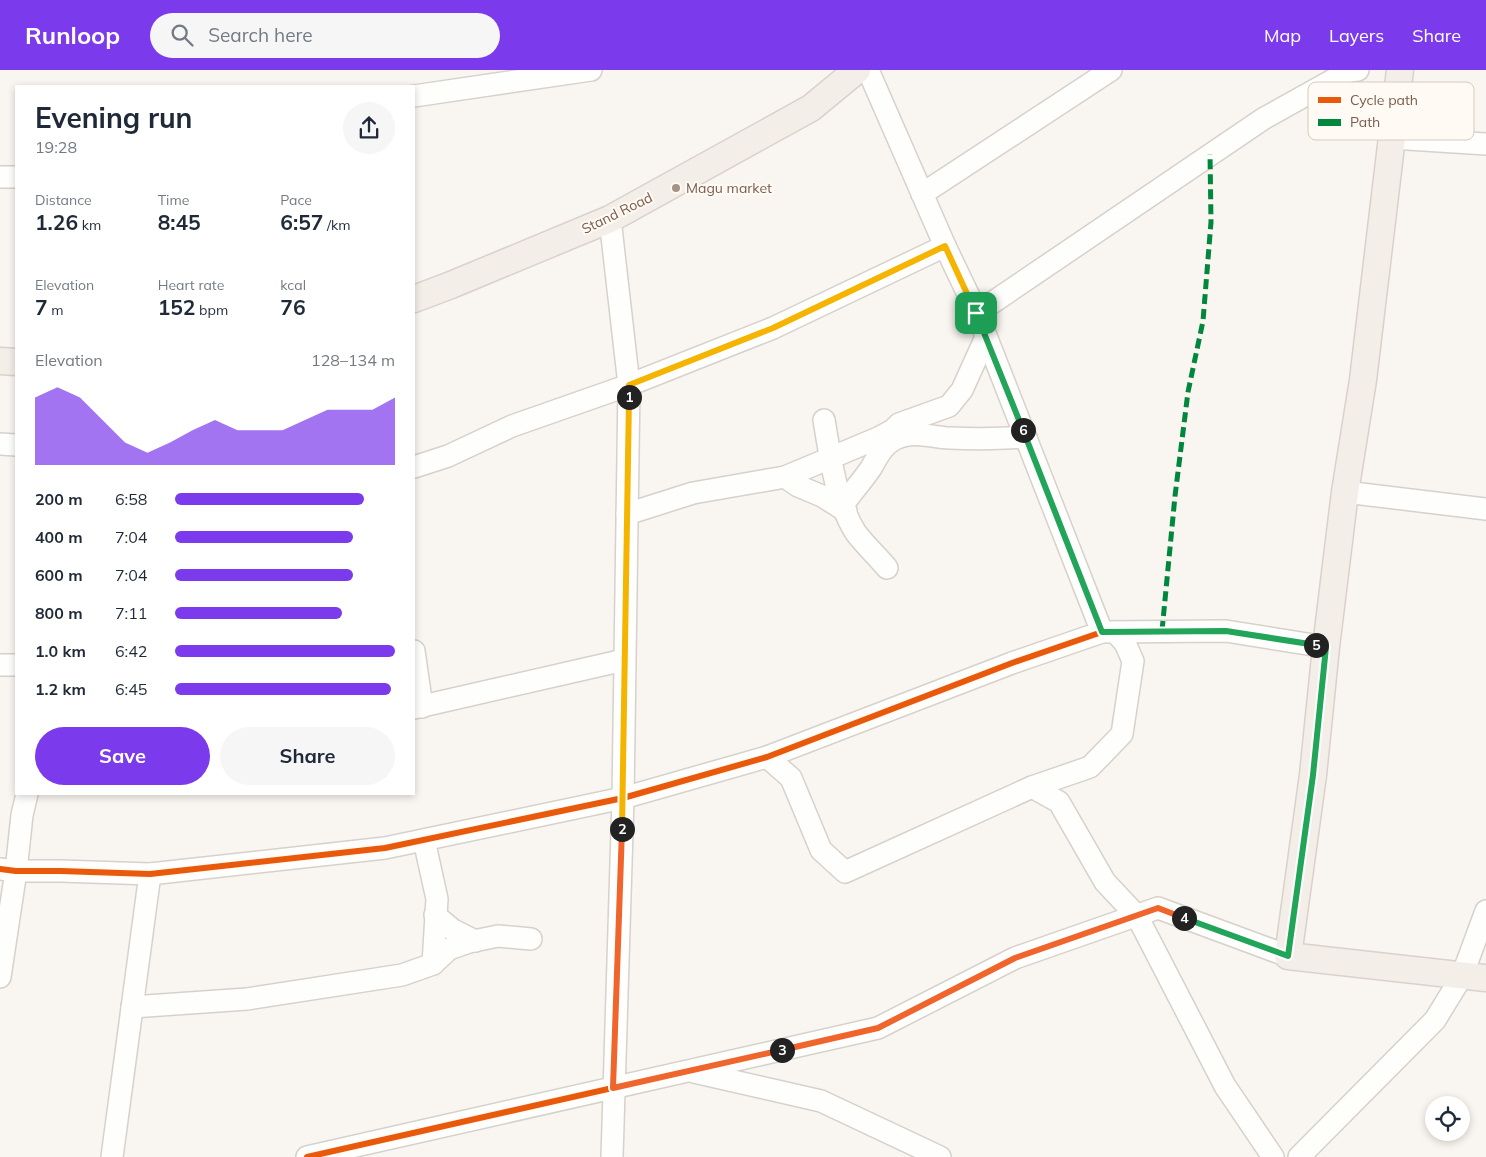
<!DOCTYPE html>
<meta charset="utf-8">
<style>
:root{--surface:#fff;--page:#f6f6f7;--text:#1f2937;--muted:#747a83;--accent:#7c3aed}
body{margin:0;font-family:Mulish,sans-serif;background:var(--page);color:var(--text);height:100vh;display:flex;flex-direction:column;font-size:19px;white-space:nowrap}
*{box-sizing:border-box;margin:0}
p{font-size:16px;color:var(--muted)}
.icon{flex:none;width:28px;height:28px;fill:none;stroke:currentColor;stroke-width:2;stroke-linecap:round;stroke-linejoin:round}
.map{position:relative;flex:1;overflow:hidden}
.details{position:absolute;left:15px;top:15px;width:400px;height:710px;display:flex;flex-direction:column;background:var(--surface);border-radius:0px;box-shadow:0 2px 8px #0003}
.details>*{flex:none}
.buttons{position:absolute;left:1425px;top:1026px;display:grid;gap:10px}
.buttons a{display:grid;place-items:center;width:45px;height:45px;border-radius:50%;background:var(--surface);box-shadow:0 2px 8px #0003;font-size:25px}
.pin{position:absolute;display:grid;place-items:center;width:42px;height:42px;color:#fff;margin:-21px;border-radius:10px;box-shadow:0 2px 8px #0006}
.km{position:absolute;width:25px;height:25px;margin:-12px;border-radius:50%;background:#222;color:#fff;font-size:14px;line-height:25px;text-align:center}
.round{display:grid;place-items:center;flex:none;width:52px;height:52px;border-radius:26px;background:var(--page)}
.overview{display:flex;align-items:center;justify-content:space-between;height:85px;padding:0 20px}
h1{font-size:28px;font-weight:700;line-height:38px}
.stats{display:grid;grid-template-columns:repeat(3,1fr);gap:8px;height:85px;padding:5px 20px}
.stats div{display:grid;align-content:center}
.stats b{font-size:21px;font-weight:700}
.stats small{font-size:14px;font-weight:400}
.stats p{font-size:14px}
.chart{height:140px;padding:10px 20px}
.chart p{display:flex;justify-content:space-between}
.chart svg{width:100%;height:90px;margin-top:5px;fill:var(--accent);opacity:.7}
.button{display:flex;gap:10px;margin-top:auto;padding:10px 20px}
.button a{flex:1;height:58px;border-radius:30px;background:var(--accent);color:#fff;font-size:20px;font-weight:700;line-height:58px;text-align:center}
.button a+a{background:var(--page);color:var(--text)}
ul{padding:0 20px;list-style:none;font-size:16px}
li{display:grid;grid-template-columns:80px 60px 1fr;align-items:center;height:38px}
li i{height:12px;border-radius:6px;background:var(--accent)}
header{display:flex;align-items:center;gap:30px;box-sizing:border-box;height:70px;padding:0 25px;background:var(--accent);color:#fff}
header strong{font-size:24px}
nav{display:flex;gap:28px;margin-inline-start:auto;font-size:18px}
.search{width:350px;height:45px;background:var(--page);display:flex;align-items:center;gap:12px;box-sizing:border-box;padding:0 18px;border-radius:28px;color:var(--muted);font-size:19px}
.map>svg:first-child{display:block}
</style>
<header>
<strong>Runloop</strong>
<div class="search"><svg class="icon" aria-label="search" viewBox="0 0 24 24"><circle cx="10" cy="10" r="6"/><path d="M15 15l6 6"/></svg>Search here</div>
<nav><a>Map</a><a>Layers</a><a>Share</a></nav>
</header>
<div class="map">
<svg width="1486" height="1087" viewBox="0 0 1486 1087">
<rect width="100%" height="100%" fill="#f9f5f0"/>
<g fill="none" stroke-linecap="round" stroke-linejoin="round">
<defs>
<g id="minor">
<polyline points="868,0 945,176 977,243 1102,562"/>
<polyline points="414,26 591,0"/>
<polyline points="1392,68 1486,74"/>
<polyline points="0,107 16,107"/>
<polyline points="922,124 1111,0"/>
<polyline points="610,149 629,315 623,728 612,1087"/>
<polyline points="977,243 1263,49 1349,1 1358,0"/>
<path d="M824 350C830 385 836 433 856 463 865 475 877 486 887 498"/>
<polyline points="0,374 16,375"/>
<polyline points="414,397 448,386 512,356 629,315 773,258 945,176"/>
<polyline points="785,407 798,416 822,426 846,441"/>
<polyline points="1345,422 1486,439"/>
<path d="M843 435C852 422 863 410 871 398 878 386 883 375 895 369 913 360 931 367 949 368 974 369 1000 369 1026 367"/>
<polyline points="627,444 693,423 785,407 878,368 893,360 899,354 949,336 962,320 986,267"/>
<polyline points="414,581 422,637"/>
<polyline points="0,595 16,595"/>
<polyline points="414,638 624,590"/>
<polyline points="767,687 791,708 821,780 845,802 1032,717 1090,697 1122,664 1133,591 1125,573 1115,562"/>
<polyline points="1032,717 1059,732 1105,812 1137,846 1225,1016 1273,1087"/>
<polyline points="0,799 16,801 61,801 150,804 385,778 623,728 767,687 1012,593 1102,562 1226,561 1326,577"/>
<polyline points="435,845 453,860 475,871"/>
<polyline points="433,894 449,879 469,872 498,866 531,869"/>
<polyline points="0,907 16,801 22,745 27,724"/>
<polyline points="132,937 247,929 402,905 433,894 437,829 424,770"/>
<polyline points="694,1002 821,1031 940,1087"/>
<polyline points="112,1087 150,804"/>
<polyline points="307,1087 878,958 1015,888 1158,838 1288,886"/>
<polyline points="1299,1087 1435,950 1462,906 1486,841"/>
</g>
<g id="major">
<polyline points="1400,0 1363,310 1345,422 1326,577 1313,705 1288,886 1486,908"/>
<polyline points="414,229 451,215 610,149 811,38 857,0"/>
<polyline points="0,291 16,292"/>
</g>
</defs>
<!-- minor casing -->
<use href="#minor" stroke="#d7d1cb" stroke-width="24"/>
<!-- major casing -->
<use href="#major" stroke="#dad1cc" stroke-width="29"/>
<!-- minor -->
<use href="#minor" stroke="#fefefd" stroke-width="21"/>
<!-- major -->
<use href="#major" stroke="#f3eee8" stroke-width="26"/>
<!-- quiet -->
<polyline stroke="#00873e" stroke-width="5" stroke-dasharray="10 5" stroke-linecap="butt" points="1162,561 1175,426 1188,322 1203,251 1211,152 1210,84"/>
<defs>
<g id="cycleway">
<polyline points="0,799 16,801 61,801 150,804 385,778 623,728 767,687 1012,593 1102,562 1226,561 1326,577"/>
<polyline points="307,1087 878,958 1015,888 1158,838 1288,886"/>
</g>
</defs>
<!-- cycleway casing -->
<use href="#cycleway" stroke="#fffaf3" stroke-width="9"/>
<!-- cycleway -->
<use href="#cycleway" stroke="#e8590c" stroke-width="6"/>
</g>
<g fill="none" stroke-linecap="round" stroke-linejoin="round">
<defs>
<polyline id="split-1" points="629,327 629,315 773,258 945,176 976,243"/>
<polyline id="split-2" points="622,759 629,327"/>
<polyline id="split-3" points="622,759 613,1018 782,980"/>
<polyline id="split-4" points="782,980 878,958 1015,888 1158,838 1184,848"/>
<polyline id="split-5" points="1184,848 1288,886 1313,705 1326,577 1316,575"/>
<polyline id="split-6" points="1023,360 1102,562 1226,561 1316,575"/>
<polyline id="split-7" points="976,243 1023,360"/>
</defs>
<!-- split-1 casing -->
<use href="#split-1" stroke="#fff" stroke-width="10"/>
<!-- split-2 casing -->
<use href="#split-2" stroke="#fff" stroke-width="10"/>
<!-- split-3 casing -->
<use href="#split-3" stroke="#fff" stroke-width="10"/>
<!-- split-4 casing -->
<use href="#split-4" stroke="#fff" stroke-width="10"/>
<!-- split-5 casing -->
<use href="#split-5" stroke="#fff" stroke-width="10"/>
<!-- split-6 casing -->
<use href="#split-6" stroke="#fff" stroke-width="10"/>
<!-- split-7 casing -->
<use href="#split-7" stroke="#fff" stroke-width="10"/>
<!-- split-1 -->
<use href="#split-1" stroke="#f5b400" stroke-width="6"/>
<!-- split-2 -->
<use href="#split-2" stroke="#f5b400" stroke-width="6"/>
<!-- split-3 -->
<use href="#split-3" stroke="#f0652b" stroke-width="6"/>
<!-- split-4 -->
<use href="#split-4" stroke="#f0652b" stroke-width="6"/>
<!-- split-5 -->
<use href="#split-5" stroke="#22a559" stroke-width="6"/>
<!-- split-6 -->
<use href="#split-6" stroke="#22a559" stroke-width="6"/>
<!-- split-7 -->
<use href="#split-7" stroke="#22a559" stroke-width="6"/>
</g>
<!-- markers -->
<circle fill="#a69286" stroke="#fffaf3" stroke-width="2" cx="676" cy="118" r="5"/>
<g text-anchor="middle" stroke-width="4" stroke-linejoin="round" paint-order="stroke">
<!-- poi labels -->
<g font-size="14" fill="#7a5c4d" stroke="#fffaf3" text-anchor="start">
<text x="686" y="123">Magu market</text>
</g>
<!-- street labels -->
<g font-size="14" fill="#7a5c4d" stroke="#fffaf3">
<text transform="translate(617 143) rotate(-26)" y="5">Stand Road</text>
</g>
</g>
<!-- legend -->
<rect x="1308" y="12" width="166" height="58" rx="8" fill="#fffaf3" stroke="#d7cbc1" stroke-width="1"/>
<rect x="1318" y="27" width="23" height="6" fill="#e8590c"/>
<rect x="1318" y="49" width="23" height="7" fill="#00873e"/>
<g font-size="14" fill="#7a5c4d">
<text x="1350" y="35">Cycle path</text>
<text x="1350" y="57">Path</text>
</g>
</svg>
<div class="buttons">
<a><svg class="icon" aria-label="locate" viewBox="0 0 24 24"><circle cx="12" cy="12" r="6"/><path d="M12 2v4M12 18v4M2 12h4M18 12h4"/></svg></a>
</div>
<div class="pin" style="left:976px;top:243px;background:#1e9e55"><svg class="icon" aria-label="arrive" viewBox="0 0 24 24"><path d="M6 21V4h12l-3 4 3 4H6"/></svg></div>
<b class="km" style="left:629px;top:327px">1</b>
<b class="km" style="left:622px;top:759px">2</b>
<b class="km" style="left:782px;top:980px">3</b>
<b class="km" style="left:1184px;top:848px">4</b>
<b class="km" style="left:1316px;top:575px">5</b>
<b class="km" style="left:1023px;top:360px">6</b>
<section class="details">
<div class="overview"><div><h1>Evening run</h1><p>19:28</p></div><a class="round"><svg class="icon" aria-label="share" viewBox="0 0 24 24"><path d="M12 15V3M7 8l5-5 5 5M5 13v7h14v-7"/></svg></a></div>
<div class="stats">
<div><p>Distance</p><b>1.26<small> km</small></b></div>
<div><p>Time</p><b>8:45</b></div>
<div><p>Pace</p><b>6:57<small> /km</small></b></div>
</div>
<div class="stats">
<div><p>Elevation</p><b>7<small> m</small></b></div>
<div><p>Heart rate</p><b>152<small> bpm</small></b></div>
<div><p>kcal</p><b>76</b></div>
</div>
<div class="chart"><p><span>Elevation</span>128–134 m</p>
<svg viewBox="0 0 160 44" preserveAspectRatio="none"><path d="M0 44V11L10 6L20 11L30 22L40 33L50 38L60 33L70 27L80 22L90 27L100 27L110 27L120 22L130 17L140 17L150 17L160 11V44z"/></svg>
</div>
<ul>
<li><b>200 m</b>6:58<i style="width:86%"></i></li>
<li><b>400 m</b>7:04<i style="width:81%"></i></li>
<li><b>600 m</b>7:04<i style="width:81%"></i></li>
<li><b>800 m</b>7:11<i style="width:76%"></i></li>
<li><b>1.0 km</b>6:42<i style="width:100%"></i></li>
<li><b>1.2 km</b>6:45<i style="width:98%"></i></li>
</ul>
<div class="button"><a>Save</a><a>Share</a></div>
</section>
</div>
